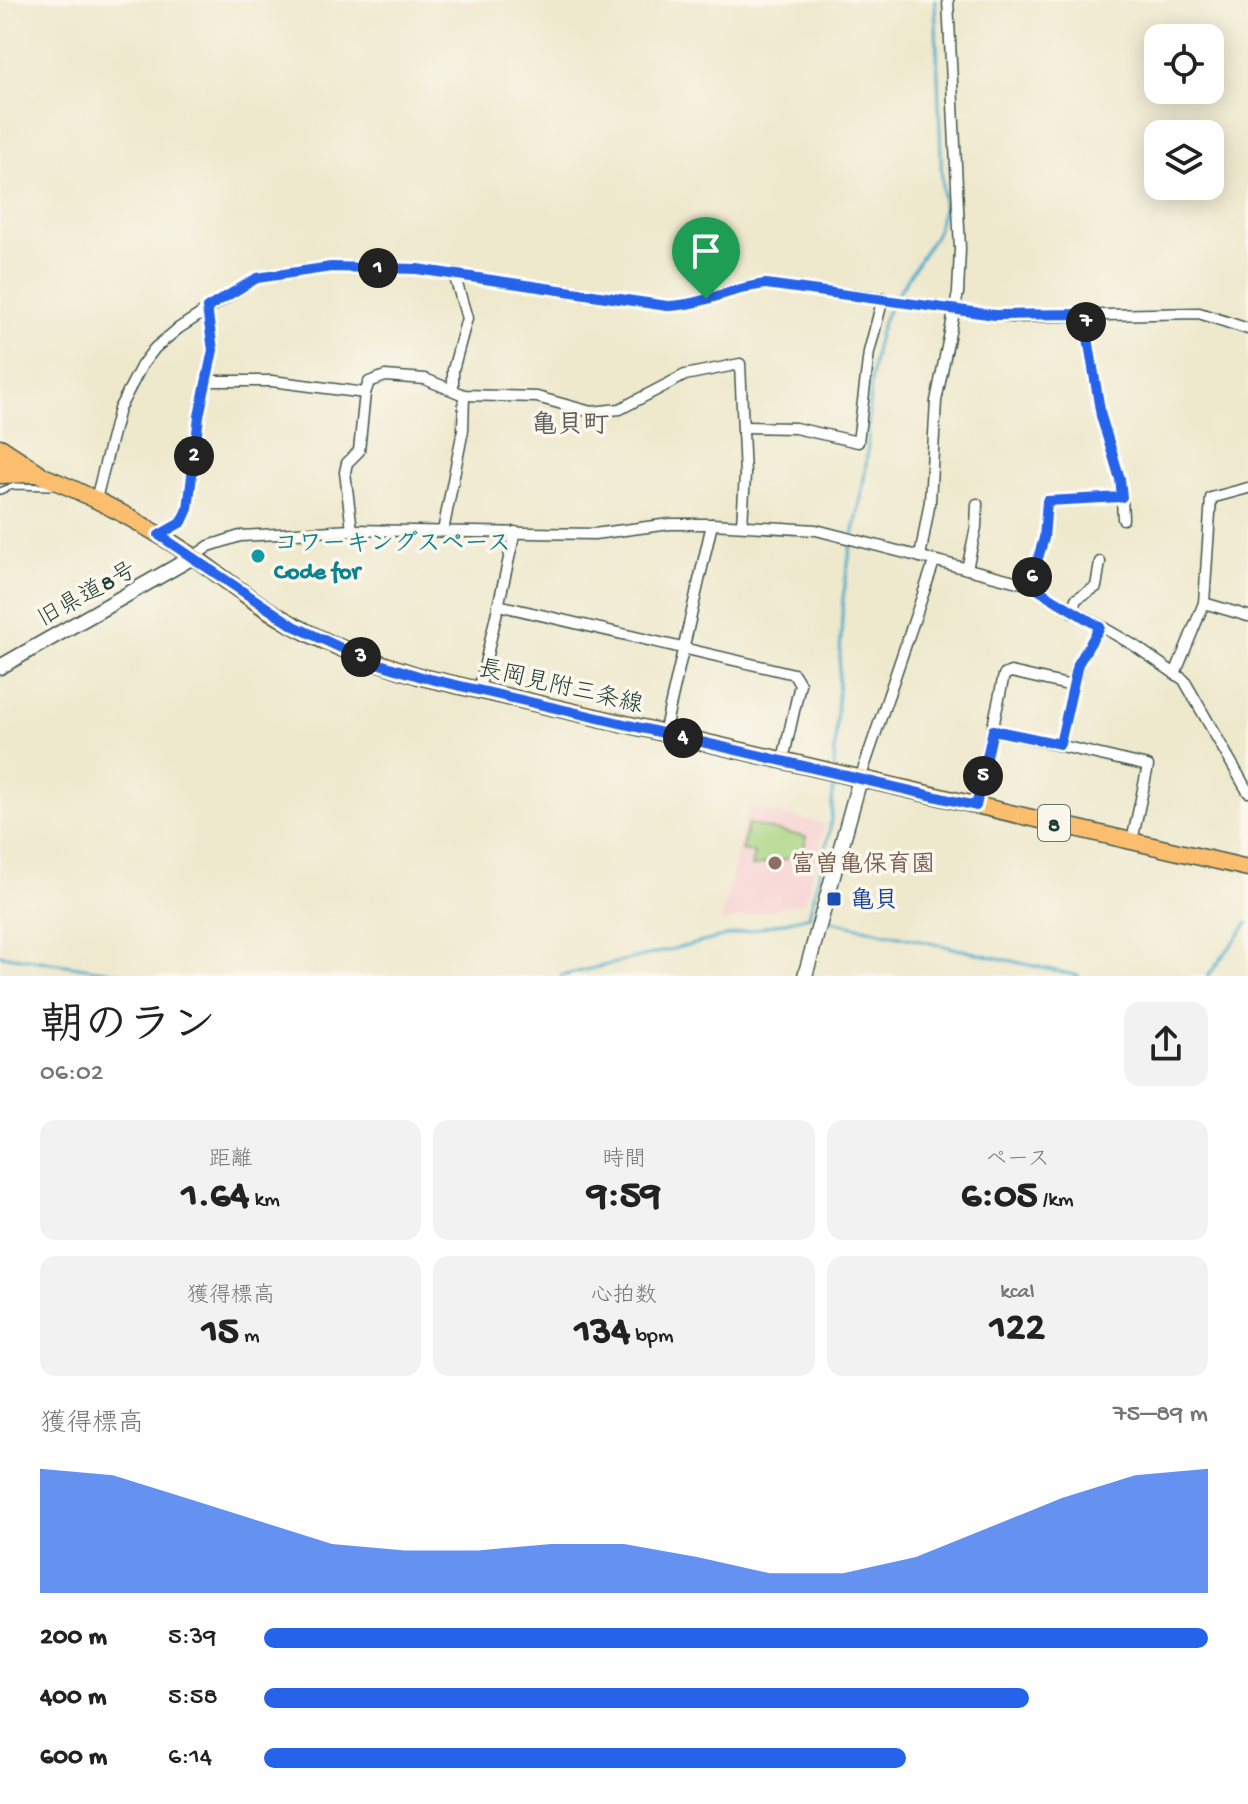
<!DOCTYPE html>
<html lang="ja">
<meta charset="utf-8">
<style>
:root{--surface:#fff;--page:#f2f2f2;--text:#222;--muted:#767676;--accent:#2563eb}
body{margin:0;font-family:"Gochi Hand","Klee One",sans-serif;background:var(--page);color:var(--text);height:100vh;display:flex;flex-direction:column;font-size:30px;white-space:nowrap}
*{box-sizing:border-box;margin:0}
p{font-size:26px;color:var(--muted)}
.icon{flex:none;width:44px;height:44px;fill:none;stroke:currentColor;stroke-width:2;stroke-linecap:round;stroke-linejoin:round}
.map{position:relative;height:976px;overflow:hidden}
.details{display:flex;flex-direction:column;background:var(--surface);flex:1}
.details>*{flex:none}
.fabs{position:absolute;left:1144px;top:24px;display:grid;gap:16px}
.fabs a{display:grid;place-items:center;width:80px;height:80px;border-radius:16px;background:var(--surface);box-shadow:0 4px 20px #0003;font-size:40px}
.pin{position:absolute;display:grid;place-items:center;width:68px;height:68px;color:#fff;margin:-82px -34px;border-radius:50% 50% 50% 0;rotate:-45deg;box-shadow:0 0 8px #0007}
.pin .icon{rotate:45deg}
.km{position:absolute;width:40px;height:40px;margin:-20px;border-radius:50%;background:#222;color:#fff;font-size:22px;line-height:40px;text-align:center}
.round{display:grid;place-items:center;flex:none;width:84px;height:84px;border-radius:16px;background:var(--page)}
.overview{display:flex;align-items:center;justify-content:space-between;height:136px;padding:0 40px}
h1{font-size:44px;font-weight:700;line-height:60px}
.stats{display:grid;grid-template-columns:repeat(3,1fr);gap:12px;height:136px;padding:8px 40px}
.stats div{display:grid;align-content:center;border-radius:16px;background:var(--page);text-align:center}
.stats b{font-size:40px;font-weight:700}
.stats small{font-size:22px;font-weight:400}
.stats p{font-size:22px}
.chart{height:224px;padding:16px 40px}
.chart p{display:flex;justify-content:space-between}
.chart svg{width:100%;height:144px;margin-top:8px;fill:var(--accent);opacity:.7}
ul{padding:0 40px;list-style:none;font-size:26px}
li{display:grid;grid-template-columns:128px 96px 1fr;align-items:center;height:60px}
li i{height:20px;border-radius:10px;background:var(--accent)}
.map>svg:first-child{display:block}
</style>
<div class="map">
<svg width="1248" height="976" viewBox="0 0 1248 976">
<rect width="100%" height="100%" fill="#fbf7ec"/>
<filter id="ink" filterUnits="userSpaceOnUse"><feTurbulence type="fractalNoise" baseFrequency=".0125" numOctaves="2"/><feDisplacementMap in="SourceGraphic" scale="16" xChannelSelector="R" yChannelSelector="G"/><feConvolveMatrix kernelMatrix="1 2 1 2 8 2 1 2 1" color-interpolation-filters="sRGB"/></filter>
<filter id="wash" filterUnits="userSpaceOnUse"><feTurbulence type="fractalNoise" baseFrequency=".006" numOctaves="4" result="noise"/><feDisplacementMap in="SourceGraphic" scale="32" xChannelSelector="R" yChannelSelector="G"/><feGaussianBlur stdDeviation="1.8" result="paint"/><feColorMatrix in="noise" values="0 0 0 0 0 0 0 0 0 0 0 0 0 0 0 0 0 1.4 0 .05"/><feComposite in="paint" operator="in"/></filter>
<g filter="url(#wash)">
<rect width="100%" height="100%" fill="#eee8cc"/>
<!-- built -->
<polygon fill="#f7cfd1" points="748,807 825,824 805,902 721,922"/>
<!-- green -->
<polygon fill="#a7d481" stroke="#63885a" stroke-width="2" points="748,824 806,837 803,855 751,867 754,853 742,850"/>
<g fill="none" stroke-linecap="round" stroke-linejoin="round">
<!-- stream -->
<g stroke="#4aaac9" stroke-width="3">
<polyline points="895,298 936,234 943,209 935,0"/>
<path d="M853 536C859 510 864 483 867 457 871 407 867 349 891 304"/>
<polyline points="834,767 843,598 851,544"/>
<polyline points="809,916 830,829 834,779"/>
<polyline points="831,921 1079,976"/>
<polyline points="0,955 137,976"/>
<polyline points="561,976 810,916"/>
<polyline points="1208,976 1248,923"/>
</g>
</g>
</g>
<g filter="url(#ink)">
<g fill="none" stroke-linecap="round" stroke-linejoin="round">
<defs>
<polyline id="service" points="0,491 13,486 51,487"/>
<g id="minor">
<polyline points="208,381 272,381 365,393 369,382 385,376 425,379 464,395 537,397 591,412 620,409 685,375 740,364 745,475 742,525"/>
<polyline points="453,389 453,370 467,318 454,274"/>
<polyline points="744,427 795,428 858,442 869,352 883,298"/>
<polyline points="1122,497 1123,519"/>
<path d="M96 499 119 409 142 365 155 348 179 328 257 278 331 267 417 269 667 306C702 306 732 286 766 284L1013 317 1199 313 1248 329"/>
<polyline points="352,530 345,472 347,463 359,451 365,393"/>
<polyline points="443,531 463,430 464,395"/>
<polyline points="159,535 182,522 188,509 199,416 213,350 207,308"/>
<polyline points="193,557 209,546 240,536 352,530 594,534 670,524 712,524 816,530 1030,585 1135,646 1184,680 1248,792"/>
<polyline points="920,557 930,501 936,401 958,293 960,249 948,0"/>
<polyline points="967,569 976,527 977,504"/>
<polyline points="1030,585 1044,538 1047,501 1122,497 1120,479 1101,416 1084,314"/>
<polyline points="1204,603 1248,616"/>
<polyline points="498,605 794,674 800,684 783,760"/>
<polyline points="1072,612 1076,599 1096,587 1100,562"/>
<polyline points="1175,674 1204,603 1211,498 1248,488"/>
<polyline points="479,690 515,532"/>
<polyline points="993,730 1148,766 1132,841"/>
<polyline points="664,733 712,524"/>
<polyline points="1060,744 1078,664 1100,627"/>
<polyline points="860,779 934,562"/>
<polyline points="976,806 1004,675 1011,672 1072,686"/>
</g>
<g id="tertiary">
<polyline points="0,667 193,557"/>
<polyline points="805,976 860,779"/>
</g>
<path id="primary" d="M0 461C69 482 131 516 191 555 220 575 246 597 276 615 321 643 371 661 422 677L1248 868"/>
<g id="trunk">
<polyline points="0,448 38,473"/>
<polyline points="0,474 35,473"/>
</g>
</defs>
<!-- service casing -->
<use href="#service" stroke="#3e574b" stroke-width="8"/>
<!-- minor casing -->
<use href="#minor" stroke="#3e574b" stroke-width="13"/>
<!-- tertiary casing -->
<use href="#tertiary" stroke="#3e574b" stroke-width="17"/>
<!-- primary casing -->
<use href="#primary" stroke="#3e574b" stroke-width="19"/>
<!-- trunk casing -->
<use href="#trunk" stroke="#3e574b" stroke-width="21"/>
<!-- service -->
<use href="#service" stroke="#fff" stroke-width="5"/>
<!-- minor -->
<use href="#minor" stroke="#fff" stroke-width="10"/>
<!-- tertiary -->
<use href="#tertiary" stroke="#fff" stroke-width="14"/>
<!-- primary -->
<use href="#primary" stroke="#fbbe6e" stroke-width="16"/>
<!-- trunk -->
<use href="#trunk" stroke="#fbbe6e" stroke-width="18"/>
</g>
</g>
<g fill="none" stroke-linecap="round" stroke-linejoin="round" filter="url(#ink)">
<defs>
<path id="route" d="M331 267 417 269 667 306C702 306 732 287 766 284L995 315 1084 314 1101 416 1120 479 1122 497 1047 501 1044 538 1030 585 1100 627 1078 664 1060 744 993 730 976 806 422 677 367 660 294 626 159 535 182 522 188 509 199 416 213 350 207 308 257 278Z"/>
</defs>
<!-- route casing -->
<use href="#route" stroke="#fff" stroke-width="16"/>
<!-- route -->
<use href="#route" stroke="#2563eb" stroke-width="10"/>
</g>
<!-- markers -->
<circle fill="#0f9aa8" stroke="#fbf7ec" stroke-width="3" cx="258" cy="556" r="8"/>
<circle fill="#8d6e63" stroke="#fbf7ec" stroke-width="3" cx="775" cy="863" r="8"/>
<rect fill="#1a4fb4" stroke="#fbf7ec" stroke-width="3" x="826" y="891" width="16" height="16" rx="4"/>
<g text-anchor="middle" stroke-width="7" stroke-linejoin="round" paint-order="stroke">
<!-- shield labels -->
<rect fill="#fbf7ec" stroke="#61756b" stroke-width="2" x="1038" y="805" width="32" height="36" rx="6"/>
<g font-size="22" font-weight="bold" fill="#1f3d34">
<text x="1054" y="831">8</text>
</g>
<!-- culture labels -->
<g font-size="24" font-weight="bold" fill="#0d838f" stroke="#fbf7ec" text-anchor="start">
<text x="274" y="550">コワーキングスペース<tspan x="274" dy="28">Code for</tspan></text>
</g>
<!-- street labels -->
<g font-size="24" fill="#1f3d34" stroke="#fbf7ec">
<text transform="translate(86 593) rotate(-29)" y="8">旧県道8号</text>
<text transform="translate(561 685) rotate(13)" y="8">長岡見附三条線</text>
</g>
<!-- education labels -->
<g font-size="24" font-weight="bold" fill="#785e54" stroke="#fbf7ec" text-anchor="start">
<text x="791" y="871">富曽亀保育園</text>
</g>
<!-- transit labels -->
<g font-size="24" font-weight="bold" fill="#164399" stroke="#fbf7ec" text-anchor="start">
<text x="850" y="907">亀貝</text>
</g>
<!-- neighbourhood labels -->
<g font-size="26" font-weight="bold" fill="#5d5e5e" stroke="#fbf7ec">
<text x="570" y="432">亀貝町</text>
</g>
</g>
</svg>
<div class="fabs">
<a><svg class="icon" aria-label="locate" viewBox="0 0 24 24"><circle cx="12" cy="12" r="6"/><path d="M12 2v4M12 18v4M2 12h4M18 12h4"/></svg></a>
<a><svg class="icon" aria-label="layers" viewBox="0 0 24 24"><path d="M12 4l9 5-9 5-9-5zM3 14l9 5 9-5"/></svg></a>
</div>
<div class="pin" style="left:706px;top:299px;background:#1e9e55"><svg class="icon" aria-label="arrive" viewBox="0 0 24 24"><path d="M6 21V4h12l-3 4 3 4H6"/></svg></div>
<b class="km" style="left:378px;top:268px">1</b>
<b class="km" style="left:194px;top:456px">2</b>
<b class="km" style="left:361px;top:657px">3</b>
<b class="km" style="left:683px;top:738px">4</b>
<b class="km" style="left:983px;top:776px">5</b>
<b class="km" style="left:1032px;top:577px">6</b>
<b class="km" style="left:1086px;top:322px">7</b>
</div>
<section class="details">
<div class="overview"><div><h1>朝のラン</h1><p>06:02</p></div><a class="round"><svg class="icon" aria-label="share" viewBox="0 0 24 24"><path d="M12 15V3M7 8l5-5 5 5M5 13v7h14v-7"/></svg></a></div>
<div class="stats">
<div><p>距離</p><b>1.64<small> km</small></b></div>
<div><p>時間</p><b>9:59</b></div>
<div><p>ペース</p><b>6:05<small> /km</small></b></div>
</div>
<div class="stats">
<div><p>獲得標高</p><b>15<small> m</small></b></div>
<div><p>心拍数</p><b>134<small> bpm</small></b></div>
<div><p>kcal</p><b>122</b></div>
</div>
<div class="chart"><p><span>獲得標高</span>75–89 m</p>
<svg viewBox="0 0 160 44" preserveAspectRatio="none"><path d="M0 44V6L10 8L20 15L30 22L40 29L50 31L60 31L70 29L80 29L90 33L100 38L110 38L120 33L130 24L140 15L150 8L160 6V44z"/></svg>
</div>
<ul>
<li><b>200 m</b>5:39<i style="width:100%"></i></li>
<li><b>400 m</b>5:58<i style="width:81%"></i></li>
<li><b>600 m</b>6:14<i style="width:68%"></i></li>
</ul>
</section>
